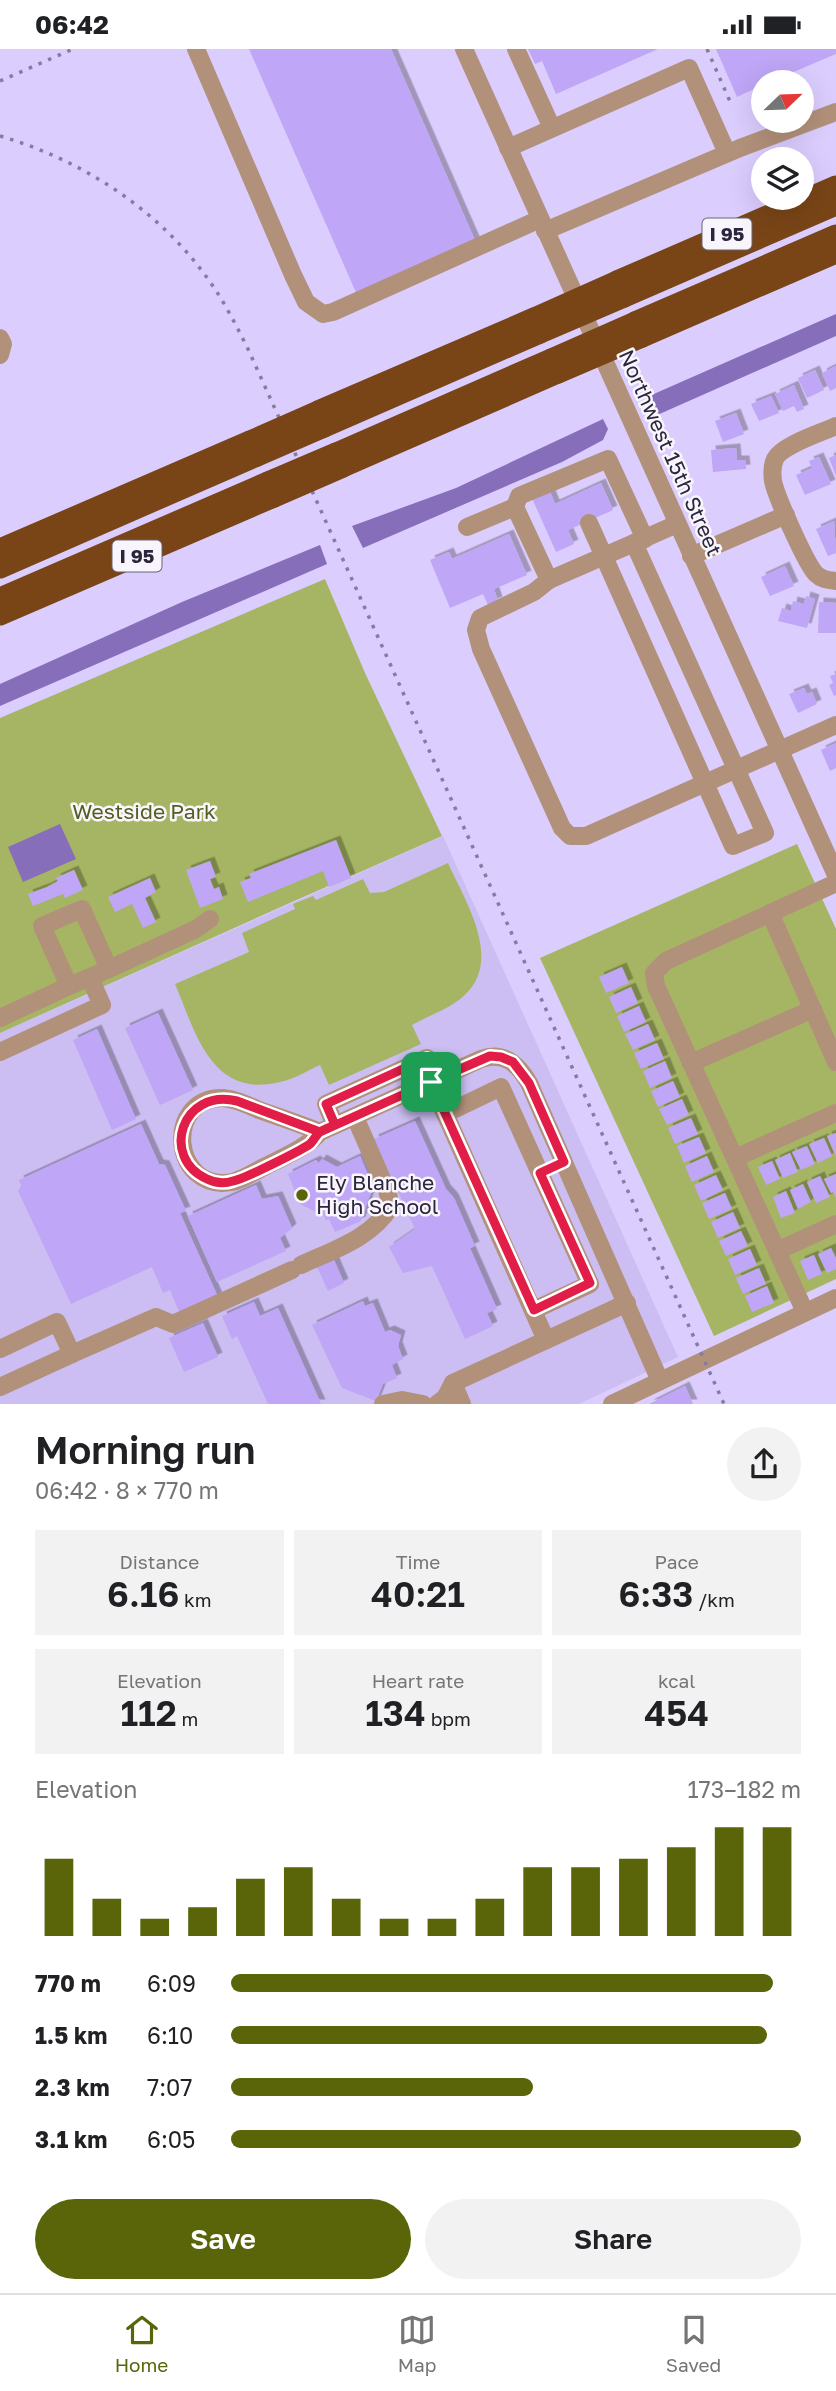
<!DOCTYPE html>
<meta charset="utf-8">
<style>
:root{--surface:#fff;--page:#f2f2f2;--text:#202124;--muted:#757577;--line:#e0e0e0;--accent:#596508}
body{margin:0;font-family:"Golos Text",sans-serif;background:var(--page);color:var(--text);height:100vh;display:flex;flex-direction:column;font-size:26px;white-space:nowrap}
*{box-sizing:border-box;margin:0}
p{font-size:23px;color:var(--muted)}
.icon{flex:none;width:38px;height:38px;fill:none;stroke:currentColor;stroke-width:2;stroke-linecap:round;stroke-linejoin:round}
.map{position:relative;height:1355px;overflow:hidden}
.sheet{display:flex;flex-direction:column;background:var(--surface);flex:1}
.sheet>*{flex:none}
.needle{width:46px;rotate:67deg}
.tools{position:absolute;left:751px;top:21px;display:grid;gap:14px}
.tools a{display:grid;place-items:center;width:63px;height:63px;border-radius:50%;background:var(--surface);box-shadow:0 7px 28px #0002;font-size:35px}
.pin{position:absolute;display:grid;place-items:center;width:60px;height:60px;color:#fff;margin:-30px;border-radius:14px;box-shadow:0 4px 10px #0006}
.round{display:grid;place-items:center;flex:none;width:74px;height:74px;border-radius:37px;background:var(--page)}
.summary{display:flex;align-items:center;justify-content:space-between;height:119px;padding:0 35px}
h1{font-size:38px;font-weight:600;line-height:52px}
.metrics{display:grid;grid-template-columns:repeat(3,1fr);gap:10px;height:119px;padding:7px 35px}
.metrics div{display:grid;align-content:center;border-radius:0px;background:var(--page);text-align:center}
.metrics b{font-size:35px;font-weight:600}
.metrics small{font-size:19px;font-weight:400}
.metrics p{font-size:19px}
.chart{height:196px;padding:14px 35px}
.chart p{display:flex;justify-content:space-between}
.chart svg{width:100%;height:126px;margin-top:7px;stroke:var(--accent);stroke-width:6}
.action{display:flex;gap:14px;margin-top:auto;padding:14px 35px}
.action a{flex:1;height:80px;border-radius:42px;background:var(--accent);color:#fff;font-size:28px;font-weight:600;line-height:80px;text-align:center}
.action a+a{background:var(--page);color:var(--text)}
ul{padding:0 35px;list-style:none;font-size:23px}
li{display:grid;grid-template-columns:112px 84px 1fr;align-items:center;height:52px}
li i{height:18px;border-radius:9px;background:var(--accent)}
.status{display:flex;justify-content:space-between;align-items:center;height:49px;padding:0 35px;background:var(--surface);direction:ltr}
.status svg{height:19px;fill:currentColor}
.tabs{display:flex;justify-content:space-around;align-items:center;height:98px;border-top:2px solid var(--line);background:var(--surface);font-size:19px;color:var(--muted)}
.tabs a{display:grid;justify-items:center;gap:4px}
.tabs .selected{color:var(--accent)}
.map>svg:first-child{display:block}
</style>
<div class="status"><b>06:42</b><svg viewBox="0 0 49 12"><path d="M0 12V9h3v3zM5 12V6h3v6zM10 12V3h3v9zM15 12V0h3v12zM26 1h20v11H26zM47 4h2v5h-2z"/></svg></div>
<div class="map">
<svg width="836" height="1355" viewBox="0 0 836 1355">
<defs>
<filter id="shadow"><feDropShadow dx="4.5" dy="-4.5" stdDeviation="0" flood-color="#0004"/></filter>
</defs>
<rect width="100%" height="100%" fill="#dbcdfe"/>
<!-- built -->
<polygon fill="#ccbef2" points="443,787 678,1308 579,1355 0,1355 0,984"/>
<!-- green -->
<g fill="#a6b563">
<polygon points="325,530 365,624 442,787 292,853 0,984 0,669"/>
<polygon points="797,795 836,880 836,1230 714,1287 540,909"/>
<path d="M448 814C467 856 508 918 456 953 443 962 426 968 412 976L421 995 329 1036 320 1016C307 1022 294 1030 280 1033 211 1050 196 984 175 935L249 903 242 884 295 860 293 855 313 847 316 851 363 830 370 844 384 843Z"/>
</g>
<!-- water -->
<g fill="#876eba">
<polygon points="836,265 836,287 655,367 647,348"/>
<polygon points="603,370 608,380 603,391 562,413 363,499 352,477 456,439"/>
<polygon points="320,496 327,515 0,657 0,635 182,553"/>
<polygon points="60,775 76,810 23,833 8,798"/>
</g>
<!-- building -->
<g fill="#bfa6f6" filter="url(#shadow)">
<polygon points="249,0 391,0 477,196 358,248"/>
<polygon points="528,0 658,0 556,45 542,12 535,15"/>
<polygon points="716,0 836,0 836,5 770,33 763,33 763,36 737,48"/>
<polygon points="836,317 836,339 830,342 822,324"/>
<polygon points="815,321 824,341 807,349 798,329"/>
<polygon points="794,336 804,360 797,363 794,357 783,362 775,345"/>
<polygon points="771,347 779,364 759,372 751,355"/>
<polygon points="736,364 744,385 723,393 715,372"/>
<polygon points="736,399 737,411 745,411 746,420 713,423 711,401"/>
<polygon points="836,406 836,427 829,409"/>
<polygon points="819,408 831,435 805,446 796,426 812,419 809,412"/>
<polygon points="601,434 613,461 568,481 574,495 556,503 531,447 549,440 555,455"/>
<polygon points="834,472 836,504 828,507 816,480"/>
<polygon points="509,485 527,526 494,540 498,552 488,556 483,545 450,559 430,511 449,503 452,510"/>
<polygon points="785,517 794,537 770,547 761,528"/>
<polygon points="806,547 815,550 807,579 778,572 782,559 791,562 793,552 804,555"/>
<polygon points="819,553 836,554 836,584 818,584"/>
<polygon points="836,625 836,646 834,647 829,636 833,634 830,627"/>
<polygon points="804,639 807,645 812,643 817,655 798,664 789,645"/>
<polygon points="836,694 836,719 830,722 821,701"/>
<polygon points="336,791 351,829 329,838 323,822 248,853 240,833 251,829 249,825"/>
<polygon points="210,812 216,828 210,830 214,840 219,838 223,850 200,859 186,821"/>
<polygon points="74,821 83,841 65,849 63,845 33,857 28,845 47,838 58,832 56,829"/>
<polygon points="150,829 156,843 145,849 156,873 143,879 132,855 115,863 108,848"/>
<polygon points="622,918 629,934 606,944 599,928"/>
<polygon points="631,938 638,954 616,964 609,948"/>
<polygon points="639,957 646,973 624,983 617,967"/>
<polygon points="158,964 193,1041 160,1056 125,979"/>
<polygon points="648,975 655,991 633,1001 625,985"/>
<polygon points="97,980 136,1070 112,1081 73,991"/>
<polygon points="657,994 664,1010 641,1020 634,1004"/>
<polygon points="665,1012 672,1029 650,1039 643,1022"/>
<polygon points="673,1032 680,1048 658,1058 651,1042"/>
<polygon points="682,1050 689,1066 667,1076 659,1060"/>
<polygon points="691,1069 698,1085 675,1095 668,1079"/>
<polygon points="415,1072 446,1140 454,1149 475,1197 470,1199 497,1260 487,1264 493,1277 465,1290 432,1217 403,1224 389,1198 415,1180 374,1090"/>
<polygon points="141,1075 159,1115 165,1116 186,1162 180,1164 218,1248 180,1265 170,1241 163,1244 152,1218 71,1255 18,1142 21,1137 19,1131"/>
<polygon points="836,1084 836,1108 827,1087"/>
<polygon points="699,1088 706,1104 684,1114 677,1097"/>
<polygon points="824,1089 832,1107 818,1114 809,1095"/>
<polygon points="807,1097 815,1115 801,1121 792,1103"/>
<polygon points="790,1104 798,1123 783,1129 775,1111"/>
<polygon points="360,1107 373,1138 361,1172 335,1183 329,1170 326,1171 322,1163 316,1163 300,1155 288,1125 316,1111 319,1114 322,1110 337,1118"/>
<polygon points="707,1107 714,1123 692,1133 685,1117"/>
<polygon points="772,1112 780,1130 766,1136 758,1118"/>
<polygon points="836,1125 836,1149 833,1143 831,1144 824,1130"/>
<polygon points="716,1126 723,1141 701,1152 694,1136"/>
<polygon points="820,1127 830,1148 816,1154 807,1133"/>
<polygon points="803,1135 811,1153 798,1160 790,1141"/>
<polygon points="256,1136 262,1150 278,1147 292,1179 280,1189 286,1202 217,1233 188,1167"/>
<polygon points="786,1142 795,1164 781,1169 773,1148"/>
<polygon points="725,1144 732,1160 709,1170 702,1154"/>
<polygon points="733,1163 740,1179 718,1189 711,1173"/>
<polygon points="741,1182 748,1197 726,1207 719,1192"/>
<polygon points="831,1199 836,1209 836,1220 827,1224 818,1205"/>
<polygon points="750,1200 757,1216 735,1226 728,1210"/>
<polygon points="814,1206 822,1225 808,1231 800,1212"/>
<polygon points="334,1211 344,1234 328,1242 317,1218"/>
<polygon points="759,1219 766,1235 743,1245 736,1229"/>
<polygon points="767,1237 774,1254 752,1263 745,1247"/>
<polygon points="363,1252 365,1257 373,1254 385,1283 390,1281 401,1286 398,1297 403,1310 392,1316 397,1329 383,1335 376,1352 342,1339 312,1276"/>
<polygon points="254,1253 260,1267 278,1259 321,1355 268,1355 237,1287 232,1290 222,1267"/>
<polygon points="203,1274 218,1308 184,1323 169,1289"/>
<polygon points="685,1337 693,1355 649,1355"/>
</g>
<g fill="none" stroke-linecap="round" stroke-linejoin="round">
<!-- minor -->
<g stroke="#b2917a" stroke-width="18">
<polyline points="196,0 293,226 306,253 323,265 333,263 540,170"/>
<polyline points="464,0 836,826"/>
<polyline points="516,0 552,79"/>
<polyline points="508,99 689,19 727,104"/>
<polyline points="545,182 740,99 836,63"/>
<polyline points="0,289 3,295 0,306"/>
<path d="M836 377C821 384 782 396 775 410 772 417 772 425 773 432 776 447 806 515 816 525 822 531 829 531 836 532"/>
<polyline points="515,458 519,447 608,410 645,490"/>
<polyline points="589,474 733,797 765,784 634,494 677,475"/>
<polyline points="467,478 515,458 549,531 634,494"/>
<polyline points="691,507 786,466"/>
<polyline points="549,531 534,543 480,569 476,581 481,600 562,779 570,787 586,787 836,676"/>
<polygon points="82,860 109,920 69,937 42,877"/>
<polyline points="770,864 836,1013"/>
<polyline points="109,920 196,880 210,870"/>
<polyline points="0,969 69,937"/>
<polyline points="0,1003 102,956 90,929"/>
<polyline points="691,1014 813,960"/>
<polyline points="431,1033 546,1291"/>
<polyline points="445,1065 501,1038 590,1235 534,1261"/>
<polyline points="335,1076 326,1055 427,1009 437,1030"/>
<path d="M320 1083C300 1075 279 1068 259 1061 248 1056 236 1050 223 1049 163 1048 172 1144 232 1133 243 1131 255 1122 266 1117 285 1107 306 1099 320 1083L481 1010C504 1002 518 1015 529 1034L660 1332"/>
<polyline points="735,1109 836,1064"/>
<polyline points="777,1202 836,1175"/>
<path d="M301 1216C333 1201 372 1189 391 1157L387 1141 355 1068"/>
<polyline points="805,1263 656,937 654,924 666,912 836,834"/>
<polyline points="0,1300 57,1273 72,1305 0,1338"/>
<polyline points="72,1305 156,1268 173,1275 292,1221"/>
<polyline points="453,1334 462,1355"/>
<polyline points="383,1355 402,1351 423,1355"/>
<polyline points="437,1355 445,1349 453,1334 627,1254"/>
<polyline points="612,1355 836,1249"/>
</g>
<!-- highway -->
<g stroke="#794517" stroke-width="21">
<polyline points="617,232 836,137"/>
<polyline points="624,248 836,156"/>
<polyline points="635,273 836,186"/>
<polyline points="642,288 836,204"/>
<polyline points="318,362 534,269"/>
<polyline points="324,378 540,284"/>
<polyline points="336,404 551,310"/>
<polyline points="343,418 558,324"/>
<polyline points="0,500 250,392"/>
<polyline points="0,519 257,407"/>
<polyline points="0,549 268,433"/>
<polyline points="0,566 274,448"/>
</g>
<!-- rail -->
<g stroke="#867ba0" stroke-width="3.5" stroke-dasharray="3.5 7" stroke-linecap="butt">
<polyline points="707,0 732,57"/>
<polyline points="0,32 73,0"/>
<path d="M0 87C82 111 158 160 208 230 224 252 236 276 248 300L724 1355"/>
</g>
<!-- highway-bridge -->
<g stroke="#794517" stroke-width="21">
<polyline points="534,269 617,232"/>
<polyline points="540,284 624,248"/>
<polyline points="551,310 635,273"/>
<polyline points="558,324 642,288"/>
<polyline points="250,392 318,362"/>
<polyline points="257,407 324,378"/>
<polyline points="268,433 336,404"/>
<polyline points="274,448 343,418"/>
</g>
</g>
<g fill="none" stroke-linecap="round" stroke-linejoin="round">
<defs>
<path id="route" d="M431 1033 320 1083 237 1052C181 1039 160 1109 207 1130 215 1134 224 1135 233 1132 244 1130 300 1102 310 1095 314 1091 316 1086 320 1083 324 1080 331 1078 335 1076L326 1055 427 1009 437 1030 490 1007 501 1008 513 1013 529 1034 564 1113 540 1124 590 1234 534 1261 431 1033"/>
</defs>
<!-- route casing -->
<use href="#route" stroke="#fff" stroke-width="14"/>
<!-- route -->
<use href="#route" stroke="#e11d48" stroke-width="9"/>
</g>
<!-- markers -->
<circle fill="#596508" stroke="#f8f6fc" stroke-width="2.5" cx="302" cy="1146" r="7"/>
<g text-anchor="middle" stroke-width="5" stroke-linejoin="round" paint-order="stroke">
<!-- shield labels -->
<g fill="#f8f6fc" stroke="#696476" stroke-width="2">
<rect x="702.5" y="169.5" width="49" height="31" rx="5"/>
<rect x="112.5" y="491.5" width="49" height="31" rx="5"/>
</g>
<g font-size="19" font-weight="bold" fill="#2c253c">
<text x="727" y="192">I 95</text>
<text x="137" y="514">I 95</text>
</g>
<!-- street labels -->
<g font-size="21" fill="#2c253c" stroke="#f8f6fc">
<text transform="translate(670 404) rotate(66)" y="7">Northwest 15th Street</text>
</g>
<!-- park labels -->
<g font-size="21" fill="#545e1f" stroke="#f8f6fc">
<text x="144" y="770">Westside Park</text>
</g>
<!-- poi labels -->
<g font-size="21" fill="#2c253c" stroke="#f8f6fc" text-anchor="start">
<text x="316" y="1141">Ely Blanche<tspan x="316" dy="24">High School</tspan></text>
</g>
</g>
</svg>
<div class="tools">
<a><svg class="needle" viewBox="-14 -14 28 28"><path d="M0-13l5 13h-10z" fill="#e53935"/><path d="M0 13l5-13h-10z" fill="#757577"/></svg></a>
<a><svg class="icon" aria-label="layers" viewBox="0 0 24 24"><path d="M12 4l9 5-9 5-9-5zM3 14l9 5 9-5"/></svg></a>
</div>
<div class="pin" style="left:431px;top:1033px;background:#1e9e55"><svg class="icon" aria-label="arrive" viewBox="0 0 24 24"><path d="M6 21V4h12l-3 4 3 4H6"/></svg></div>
</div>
<section class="sheet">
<div class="summary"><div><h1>Morning run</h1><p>06:42 · 8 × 770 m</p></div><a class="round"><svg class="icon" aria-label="share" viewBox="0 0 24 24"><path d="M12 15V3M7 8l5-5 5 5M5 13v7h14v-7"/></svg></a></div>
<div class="metrics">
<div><p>Distance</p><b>6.16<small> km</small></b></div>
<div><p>Time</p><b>40:21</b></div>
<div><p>Pace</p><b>6:33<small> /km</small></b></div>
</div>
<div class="metrics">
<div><p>Elevation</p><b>112<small> m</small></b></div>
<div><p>Heart rate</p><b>134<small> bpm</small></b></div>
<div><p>kcal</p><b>454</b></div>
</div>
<div class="chart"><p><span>Elevation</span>173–182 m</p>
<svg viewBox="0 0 160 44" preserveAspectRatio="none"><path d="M5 44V17M15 44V31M25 44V38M35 44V34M45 44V24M55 44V20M65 44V31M75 44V38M85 44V38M95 44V31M105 44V20M115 44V20M125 44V17M135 44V13M145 44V6M155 44V6"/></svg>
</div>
<ul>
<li><b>770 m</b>6:09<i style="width:95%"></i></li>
<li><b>1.5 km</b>6:10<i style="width:94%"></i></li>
<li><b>2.3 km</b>7:07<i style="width:53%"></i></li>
<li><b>3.1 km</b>6:05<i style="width:100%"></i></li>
</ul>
<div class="action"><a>Save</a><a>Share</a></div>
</section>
<nav class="tabs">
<a class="selected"><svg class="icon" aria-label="home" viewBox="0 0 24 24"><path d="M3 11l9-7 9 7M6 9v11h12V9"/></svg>Home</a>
<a><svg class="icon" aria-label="map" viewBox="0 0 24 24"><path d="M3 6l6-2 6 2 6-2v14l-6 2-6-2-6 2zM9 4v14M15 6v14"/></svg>Map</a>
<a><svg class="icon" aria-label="saved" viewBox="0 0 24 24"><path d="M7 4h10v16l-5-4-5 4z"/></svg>Saved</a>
</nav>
